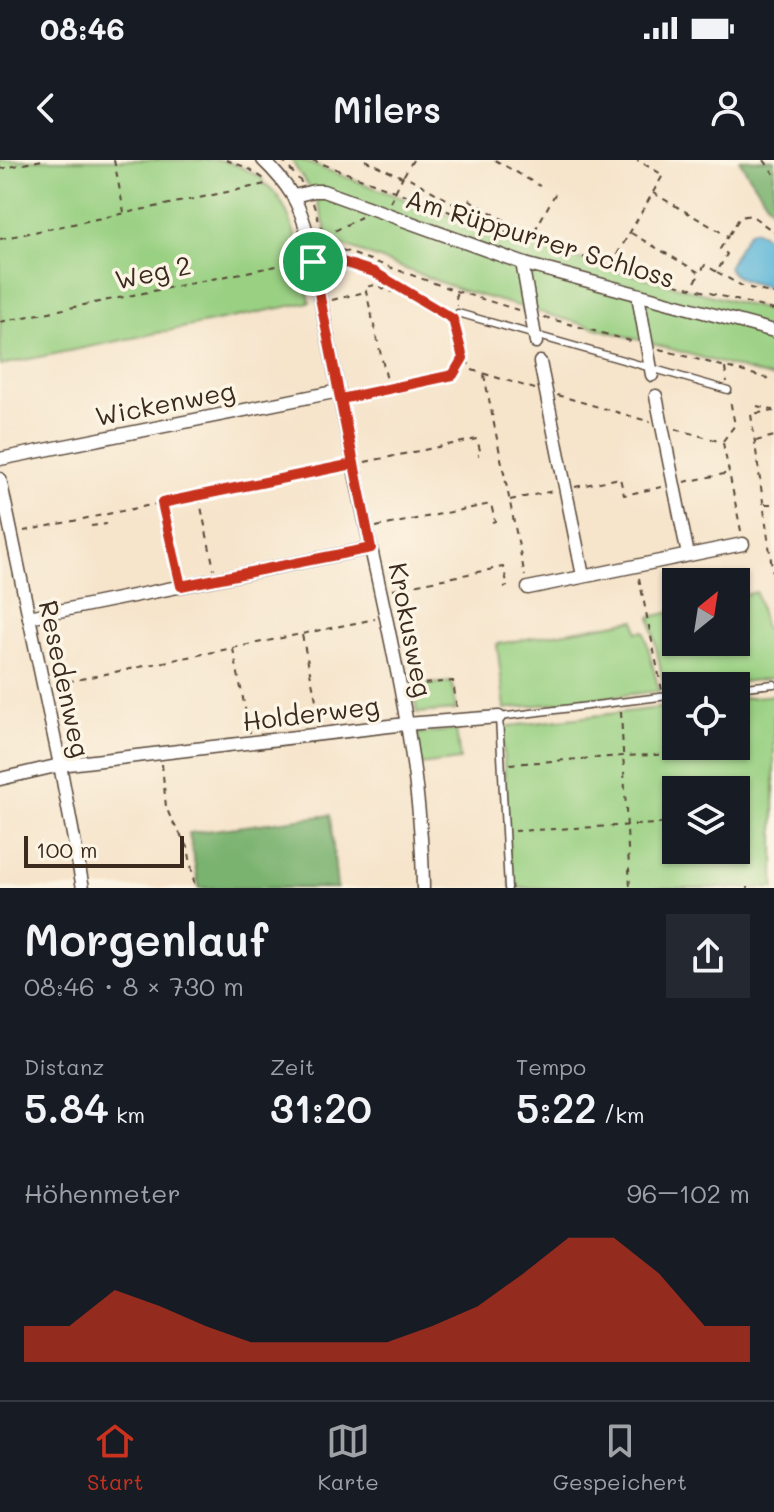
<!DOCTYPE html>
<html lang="de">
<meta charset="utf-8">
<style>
:root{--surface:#171b24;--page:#242831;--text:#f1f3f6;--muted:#9ea1a6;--line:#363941;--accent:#c8321e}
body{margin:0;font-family:Mali,sans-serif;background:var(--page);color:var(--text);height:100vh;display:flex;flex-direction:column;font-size:30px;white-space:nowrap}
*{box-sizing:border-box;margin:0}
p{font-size:26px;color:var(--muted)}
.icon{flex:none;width:44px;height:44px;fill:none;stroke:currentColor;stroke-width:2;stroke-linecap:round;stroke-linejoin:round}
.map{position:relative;height:728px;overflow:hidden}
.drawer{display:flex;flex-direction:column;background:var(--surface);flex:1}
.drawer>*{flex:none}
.needle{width:52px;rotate:30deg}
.tools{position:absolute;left:662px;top:408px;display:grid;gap:16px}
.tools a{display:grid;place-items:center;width:88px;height:88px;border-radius:0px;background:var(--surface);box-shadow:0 2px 6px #0004;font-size:40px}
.scale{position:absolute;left:24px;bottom:20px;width:160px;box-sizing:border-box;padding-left:8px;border:4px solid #3b2a1e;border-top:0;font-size:22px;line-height:28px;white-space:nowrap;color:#3b2a1e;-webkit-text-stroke:6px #fcf5e5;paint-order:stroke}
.pin{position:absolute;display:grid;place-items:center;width:68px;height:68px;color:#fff;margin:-34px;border:4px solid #fff;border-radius:50%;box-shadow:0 2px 8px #0007}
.round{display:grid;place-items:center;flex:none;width:84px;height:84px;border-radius:0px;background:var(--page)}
.summary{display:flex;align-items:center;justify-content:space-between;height:136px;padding:0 24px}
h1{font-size:44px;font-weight:600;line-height:60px}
.figures{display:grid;grid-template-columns:repeat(3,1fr);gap:12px;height:136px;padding:8px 24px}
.figures div{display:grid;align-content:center}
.figures b{font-size:40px;font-weight:600}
.figures small{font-size:22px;font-weight:400}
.figures p{font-size:22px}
.chart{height:224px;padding:16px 24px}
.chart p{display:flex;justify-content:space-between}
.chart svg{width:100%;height:144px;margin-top:8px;fill:var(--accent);opacity:.7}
.status{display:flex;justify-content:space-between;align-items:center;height:56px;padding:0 40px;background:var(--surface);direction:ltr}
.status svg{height:22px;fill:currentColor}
header{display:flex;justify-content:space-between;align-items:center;height:104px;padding:0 24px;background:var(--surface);font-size:36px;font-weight:600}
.tabs{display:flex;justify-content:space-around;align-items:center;height:112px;border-top:2px solid var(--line);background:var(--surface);font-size:22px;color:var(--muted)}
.tabs a{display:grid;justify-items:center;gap:4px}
.tabs .selected{color:var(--accent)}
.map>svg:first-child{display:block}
</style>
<div class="status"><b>08:46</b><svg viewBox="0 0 49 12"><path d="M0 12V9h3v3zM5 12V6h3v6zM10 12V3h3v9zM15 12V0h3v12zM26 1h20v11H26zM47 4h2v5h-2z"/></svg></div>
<header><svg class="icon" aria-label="back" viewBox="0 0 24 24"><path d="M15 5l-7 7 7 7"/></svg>Milers<svg class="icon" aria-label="person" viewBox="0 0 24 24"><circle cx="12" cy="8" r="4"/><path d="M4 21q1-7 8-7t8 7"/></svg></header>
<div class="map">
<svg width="774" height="728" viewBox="0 0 774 728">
<rect width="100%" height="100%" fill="#fcf5e5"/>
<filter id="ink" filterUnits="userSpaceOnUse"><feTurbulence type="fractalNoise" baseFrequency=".0125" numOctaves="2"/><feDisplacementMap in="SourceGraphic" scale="16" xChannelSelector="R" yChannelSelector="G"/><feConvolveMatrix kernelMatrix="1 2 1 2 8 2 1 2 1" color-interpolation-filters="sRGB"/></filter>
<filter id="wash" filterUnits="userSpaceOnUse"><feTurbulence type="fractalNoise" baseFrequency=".006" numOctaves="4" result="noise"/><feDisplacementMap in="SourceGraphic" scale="32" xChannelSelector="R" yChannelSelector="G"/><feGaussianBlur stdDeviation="1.8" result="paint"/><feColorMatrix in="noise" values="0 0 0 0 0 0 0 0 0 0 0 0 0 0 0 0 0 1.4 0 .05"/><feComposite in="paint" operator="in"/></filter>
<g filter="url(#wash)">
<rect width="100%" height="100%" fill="#f6e4cb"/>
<!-- green -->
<g fill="#99d082" stroke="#6a7d50" stroke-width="2" fill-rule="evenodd">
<path d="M0 0H220L237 5 262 18 263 23C294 39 303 110 310 142L0 205Z"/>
<path d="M292 0H300L517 81 641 117 774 152V218L461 130 329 80C325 67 322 53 317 41 311 26 298 15 292 0Z"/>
<polygon points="756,432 765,469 774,469 774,518 707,526 676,526 676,530 665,531 650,457 676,451 676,482 736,482 736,437"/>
<polygon points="635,460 637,472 644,471 659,531 505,549 497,484"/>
<polygon points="452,522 456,550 417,553 414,525"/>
<path d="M774 535V728H511L502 567 676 546V586H736V539ZM676 630H736V690H676Z"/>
<polygon points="456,570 460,600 421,605 417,574"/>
</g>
<!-- forest -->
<g fill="#7ab270" stroke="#5a6e47" stroke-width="2">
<polygon points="739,0 774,0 774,53"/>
<polygon points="330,655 337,728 199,728 189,673"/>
</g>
<!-- water -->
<path fill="#5ab5d8" stroke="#4a707b" stroke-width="2" d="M755 70 774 81V128C758 124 735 122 728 107 732 101 745 75 749 72 750 71 753 70 755 70Z"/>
</g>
<g filter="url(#ink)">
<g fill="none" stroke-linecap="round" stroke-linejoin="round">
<defs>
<g id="service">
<polyline points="313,102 333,99 374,112 403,129"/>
<polyline points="458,153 728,230"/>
<polyline points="736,528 774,524"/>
<polyline points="508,728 499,557 676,535"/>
</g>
<g id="minor">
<path d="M263 0C288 24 300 43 308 77 329 182 349 288 372 393 396 503 422 615 423 728"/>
<polyline points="294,36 314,31 323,31 525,104 774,171"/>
<polyline points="525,104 523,108 536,182"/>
<polyline points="640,136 639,141 652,215"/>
<polyline points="540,202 583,416"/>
<polyline points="656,236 688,395"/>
<polyline points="0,299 339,231"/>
<polyline points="0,319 60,605 83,728"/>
<polyline points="528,428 743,384"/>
<polyline points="29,457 371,388"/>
<polyline points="0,619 60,605 406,564 499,557"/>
</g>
</defs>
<!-- service casing -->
<use href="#service" stroke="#574638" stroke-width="9"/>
<!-- minor casing -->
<use href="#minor" stroke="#574638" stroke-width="15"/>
<!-- path -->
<g stroke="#574638" stroke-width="2" stroke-dasharray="6 6" stroke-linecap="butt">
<polyline points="114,0 124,52"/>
<polyline points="226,0 248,8 264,19"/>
<polyline points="282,0 303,24"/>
<polyline points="312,0 514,76 638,114 774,150"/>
<polyline points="365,0 402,17"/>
<polyline points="413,0 404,15 462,48 468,39 516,67"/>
<polyline points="495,0 540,26"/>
<polyline points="764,0 774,14"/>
<polyline points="0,9 42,0"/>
<polyline points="653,33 728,76 720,89 727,94 717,112 705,105 700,113"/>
<polyline points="390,42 403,16"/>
<polyline points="313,43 326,83"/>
<polyline points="631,73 700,113 692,128"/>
<polyline points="324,74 329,74 361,57"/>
<polyline points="729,75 740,57 751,55 774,72"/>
<polyline points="0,79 266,24 267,21"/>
<polyline points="529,81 555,34"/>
<polyline points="320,82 456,131 518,150"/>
<polyline points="611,105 663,15 637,0"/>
<polyline points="717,112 742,126 774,134"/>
<polyline points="456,133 457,146"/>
<polyline points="332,140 365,132"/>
<polyline points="544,157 634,182"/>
<polyline points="0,162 301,101"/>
<polyline points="460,164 469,206 472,210 535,229"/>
<polyline points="659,189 774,220"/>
<polyline points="725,208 727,222"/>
<polyline points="484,215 525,416"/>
<polyline points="389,229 365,127 375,125 392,132"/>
<polyline points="557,235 651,262"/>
<polyline points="350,237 453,215 463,198 453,159 409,132"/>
<polyline points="757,246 773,250"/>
<polyline points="774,251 751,254 774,422"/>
<polyline points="676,269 722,282"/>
<polyline points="723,281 735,265 730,240"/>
<polyline points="756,281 774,276"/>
<polyline points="723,283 741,371"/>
<polyline points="365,302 477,279 481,294 478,295"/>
<polyline points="684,322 729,313"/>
<polyline points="575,327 620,318 624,335 662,327"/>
<polyline points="199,337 214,409"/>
<polyline points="510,340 553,331"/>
<polyline points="163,344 179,416"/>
<polyline points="765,344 772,344"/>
<polyline points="91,366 106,364"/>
<polyline points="376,367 491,344 495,361 492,362"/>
<polyline points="24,371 343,306"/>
<polyline points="639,418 662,530"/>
<polyline points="393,429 503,407 508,426 504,427"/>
<polyline points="302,475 321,563"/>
<polyline points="233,489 250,573"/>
<polyline points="56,524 375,459"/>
<polyline points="413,525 453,521 457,550"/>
<polyline points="621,552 630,728"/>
<polyline points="162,604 166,647 172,661 188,687 195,728"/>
<polyline points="510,604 623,596 743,592"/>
<polyline points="736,660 747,660"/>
<polyline points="514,671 676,663"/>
<polyline points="747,728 749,728"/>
</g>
<!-- service -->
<use href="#service" stroke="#fff" stroke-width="6"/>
<!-- minor -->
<use href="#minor" stroke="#fff" stroke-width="12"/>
</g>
</g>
<g fill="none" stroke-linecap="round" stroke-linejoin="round" filter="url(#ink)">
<defs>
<polyline id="route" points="313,102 353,304 162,343 181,426 371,388 341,239 453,215 463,198 453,159 374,112 333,99 313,102"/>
</defs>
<!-- route casing -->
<use href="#route" stroke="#fff" stroke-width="16"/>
<!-- route -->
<use href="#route" stroke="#c8321e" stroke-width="10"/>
</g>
<g text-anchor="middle" stroke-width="7" stroke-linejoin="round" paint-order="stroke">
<!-- street labels -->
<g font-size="26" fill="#3b2a1e" stroke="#fcf5e5">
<text transform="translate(540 79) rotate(17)" y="9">Am Rüppurrer Schloss</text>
<text transform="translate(153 113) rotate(-12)" y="9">Weg 2</text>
<text transform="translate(165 244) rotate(-11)" y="9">Wickenweg</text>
<text transform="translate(410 470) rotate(79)" y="9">Krokusweg</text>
<text transform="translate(64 519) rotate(78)" y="9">Resedenweg</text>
<text transform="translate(311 554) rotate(-7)" y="9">Holderweg</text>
</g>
</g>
</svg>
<div class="tools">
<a><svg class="needle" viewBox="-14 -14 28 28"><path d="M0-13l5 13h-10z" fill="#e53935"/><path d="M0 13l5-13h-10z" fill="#9ea1a6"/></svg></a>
<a><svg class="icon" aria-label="locate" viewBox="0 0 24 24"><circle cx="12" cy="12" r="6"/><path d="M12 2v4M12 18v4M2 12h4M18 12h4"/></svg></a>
<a><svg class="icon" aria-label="layers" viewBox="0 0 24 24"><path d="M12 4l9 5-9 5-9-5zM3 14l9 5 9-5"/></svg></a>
</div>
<div class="scale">100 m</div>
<div class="pin" style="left:313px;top:102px;background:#1e9e55"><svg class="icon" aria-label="arrive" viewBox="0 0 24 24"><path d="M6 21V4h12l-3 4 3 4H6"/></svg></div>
</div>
<section class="drawer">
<div class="summary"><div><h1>Morgenlauf</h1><p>08:46 · 8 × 730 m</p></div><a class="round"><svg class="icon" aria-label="share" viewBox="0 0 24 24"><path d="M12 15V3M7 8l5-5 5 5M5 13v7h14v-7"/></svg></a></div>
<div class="figures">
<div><p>Distanz</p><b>5.84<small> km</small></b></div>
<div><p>Zeit</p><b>31:20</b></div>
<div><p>Tempo</p><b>5:22<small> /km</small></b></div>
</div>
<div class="chart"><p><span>Höhenmeter</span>96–102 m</p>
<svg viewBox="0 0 160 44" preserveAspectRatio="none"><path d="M0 44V33L10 33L20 22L30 27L40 33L50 38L60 38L70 38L80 38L90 33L100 27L110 17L120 6L130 6L140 17L150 33L160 33V44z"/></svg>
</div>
</section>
<nav class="tabs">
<a class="selected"><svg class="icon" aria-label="home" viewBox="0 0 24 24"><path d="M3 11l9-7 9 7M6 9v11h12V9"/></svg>Start</a>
<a><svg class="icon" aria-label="map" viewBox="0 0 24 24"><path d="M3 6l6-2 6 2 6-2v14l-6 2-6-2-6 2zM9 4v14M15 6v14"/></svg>Karte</a>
<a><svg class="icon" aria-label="saved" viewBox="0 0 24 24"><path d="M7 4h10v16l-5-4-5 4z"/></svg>Gespeichert</a>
</nav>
